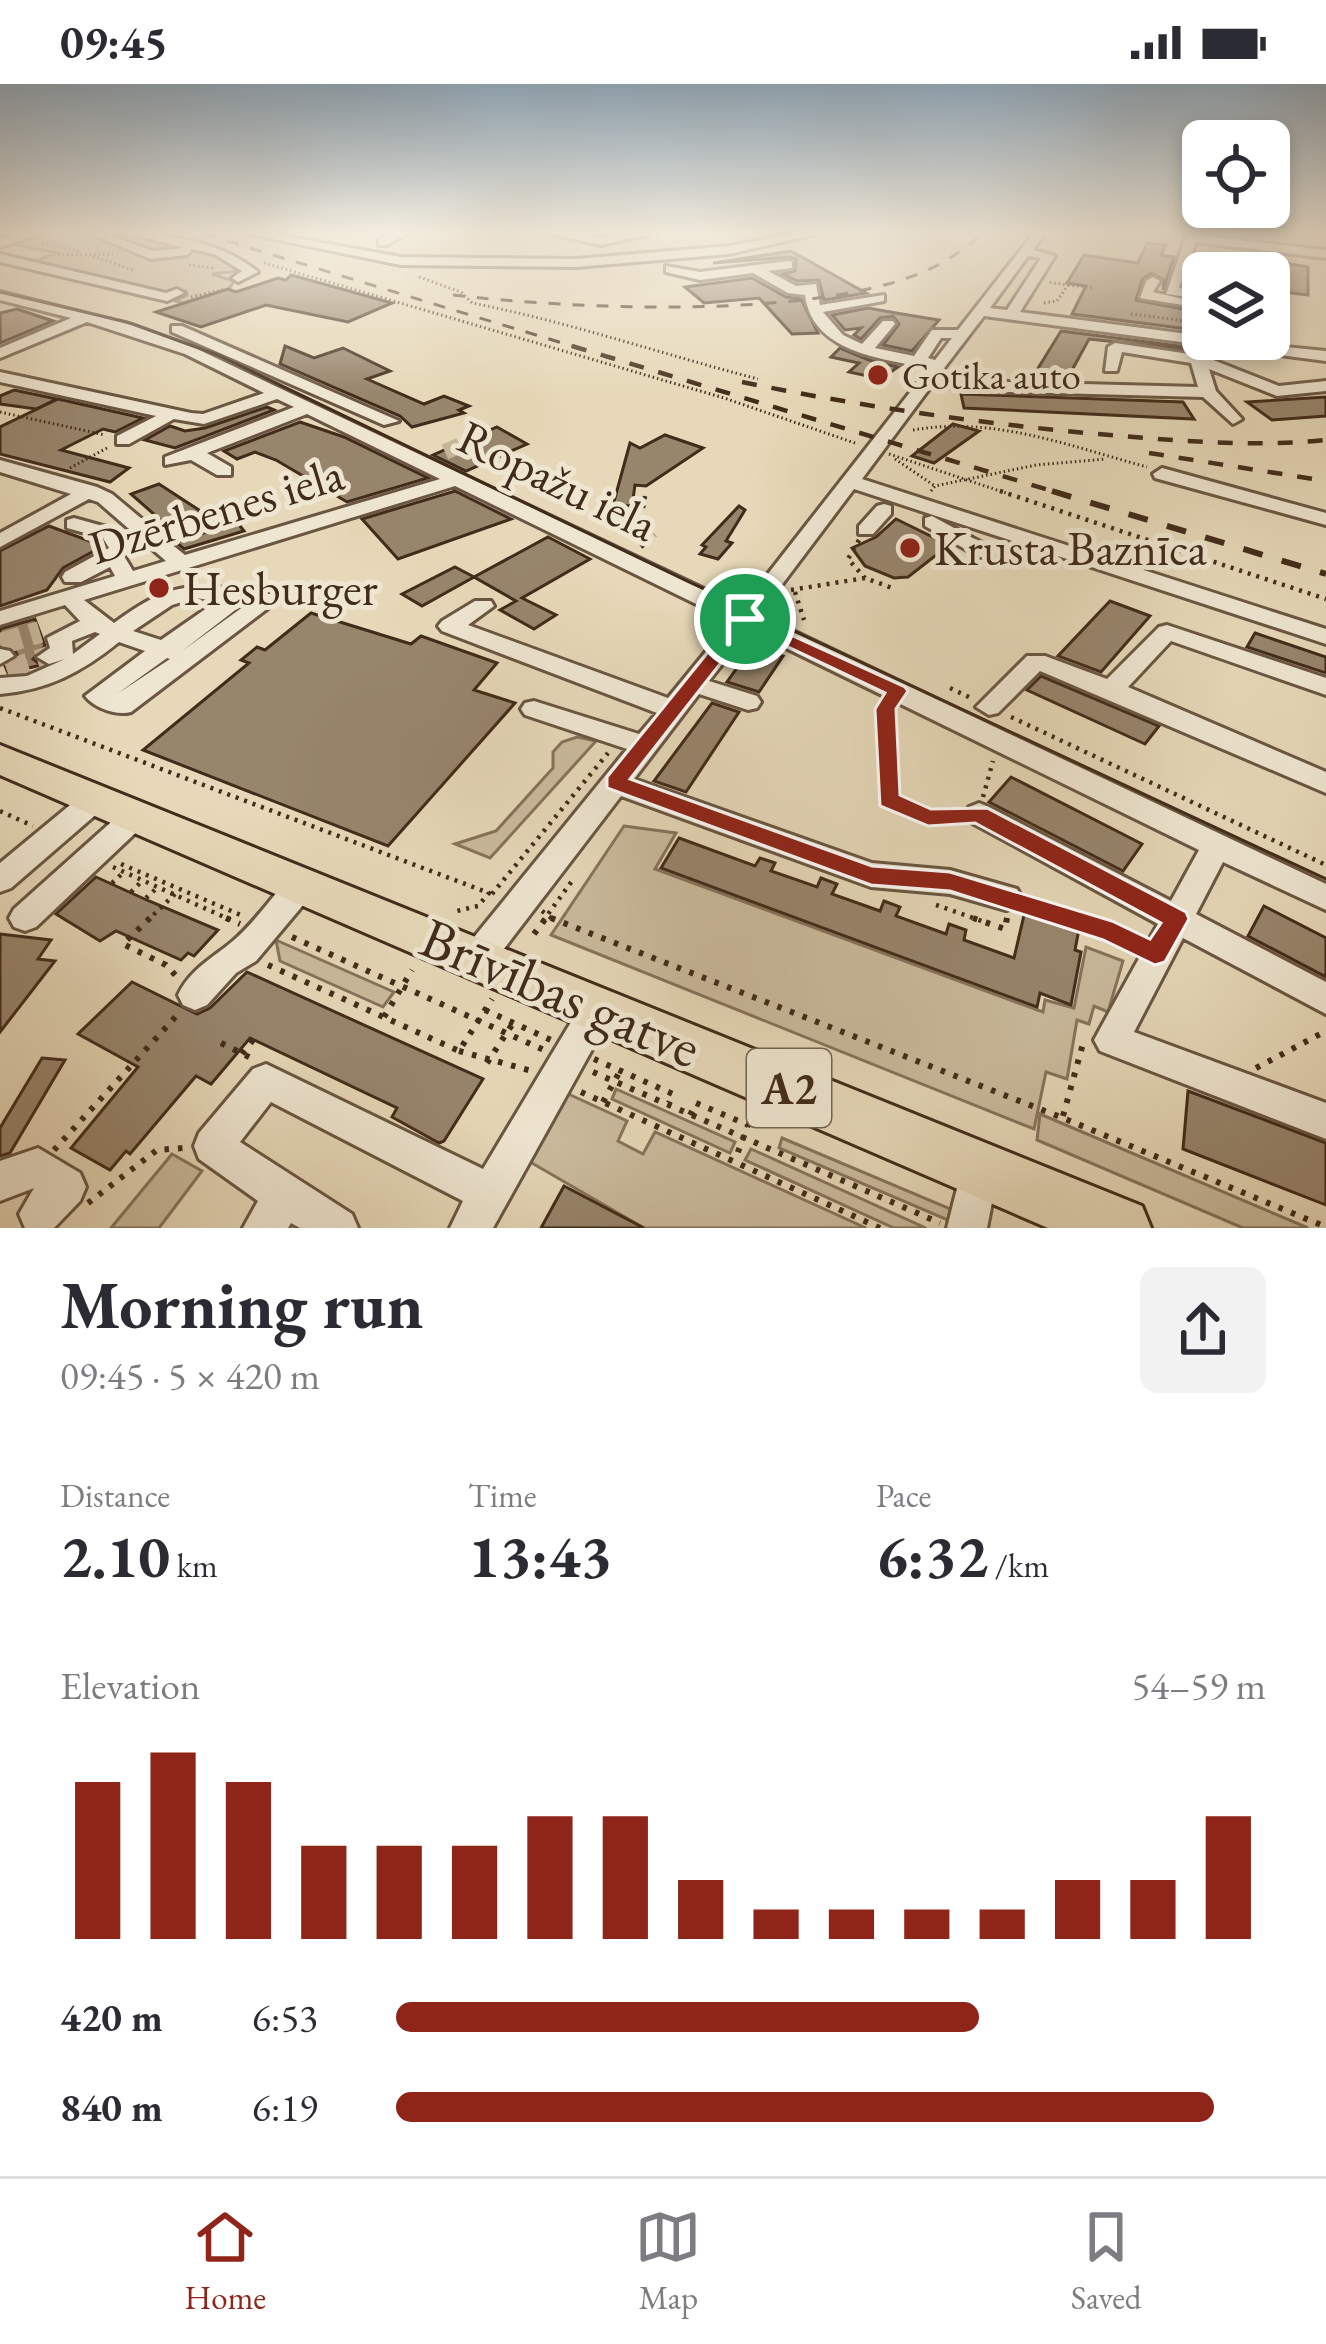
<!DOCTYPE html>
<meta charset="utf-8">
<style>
:root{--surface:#fff;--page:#f2f2f3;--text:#2b2b33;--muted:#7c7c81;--line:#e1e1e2;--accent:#8f2418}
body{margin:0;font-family:"EB Garamond",serif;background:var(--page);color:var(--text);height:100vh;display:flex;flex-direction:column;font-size:45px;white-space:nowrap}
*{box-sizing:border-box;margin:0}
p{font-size:39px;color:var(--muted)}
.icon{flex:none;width:66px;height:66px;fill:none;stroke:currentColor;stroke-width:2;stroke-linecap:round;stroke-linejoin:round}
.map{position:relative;height:1144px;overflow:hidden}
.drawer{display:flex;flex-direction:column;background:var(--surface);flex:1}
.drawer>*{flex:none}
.fabs{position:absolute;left:1182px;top:36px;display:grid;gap:24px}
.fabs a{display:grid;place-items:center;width:108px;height:108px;border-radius:18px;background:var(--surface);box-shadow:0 6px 18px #0003;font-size:60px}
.pin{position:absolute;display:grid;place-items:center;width:102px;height:102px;color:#fff;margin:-51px;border:6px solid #fff;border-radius:50%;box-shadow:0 3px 12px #0007}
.round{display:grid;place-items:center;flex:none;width:126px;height:126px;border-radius:18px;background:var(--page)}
.summary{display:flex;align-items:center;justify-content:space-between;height:204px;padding:0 60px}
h1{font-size:66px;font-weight:700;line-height:90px}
.figures{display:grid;grid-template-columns:repeat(3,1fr);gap:18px;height:204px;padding:12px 60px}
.figures div{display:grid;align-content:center}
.figures b{font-size:60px;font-weight:700}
.figures small{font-size:33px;font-weight:400}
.figures p{font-size:33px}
.chart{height:336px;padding:24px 60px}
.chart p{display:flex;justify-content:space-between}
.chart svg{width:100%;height:216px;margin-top:12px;stroke:var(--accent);stroke-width:6}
ul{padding:0 60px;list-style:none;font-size:39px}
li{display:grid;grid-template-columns:192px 144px 1fr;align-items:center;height:90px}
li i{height:30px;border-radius:15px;background:var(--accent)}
.status{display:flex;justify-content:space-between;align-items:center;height:84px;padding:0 60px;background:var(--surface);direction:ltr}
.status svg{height:33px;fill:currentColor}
.menu{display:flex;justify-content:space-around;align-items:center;height:168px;border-top:3px solid var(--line);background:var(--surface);font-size:33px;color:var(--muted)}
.menu a{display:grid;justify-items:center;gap:6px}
.menu .current{color:var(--accent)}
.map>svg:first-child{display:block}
</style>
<div class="status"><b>09:45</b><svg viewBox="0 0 49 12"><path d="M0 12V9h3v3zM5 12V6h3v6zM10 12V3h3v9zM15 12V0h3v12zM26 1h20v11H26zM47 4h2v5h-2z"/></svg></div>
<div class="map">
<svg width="1326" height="1144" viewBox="0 0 1326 1144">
<rect width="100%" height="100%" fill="#e6d8b8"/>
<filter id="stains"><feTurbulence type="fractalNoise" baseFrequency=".00167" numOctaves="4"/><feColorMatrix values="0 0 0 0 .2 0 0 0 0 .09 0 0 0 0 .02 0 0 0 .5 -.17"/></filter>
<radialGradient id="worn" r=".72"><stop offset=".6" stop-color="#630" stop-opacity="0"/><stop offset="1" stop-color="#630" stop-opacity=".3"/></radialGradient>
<!-- green -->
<g fill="#cabb9d" stroke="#86735c" stroke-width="3">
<path d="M38 150H84L147 168 139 160 103 150C157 150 201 159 241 187L212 190 234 197 229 205 183 219 176 217 187 211 186 207 154 208 29 179 57 169 8 159Z"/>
<polygon points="577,653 596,657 490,774 455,760 496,747 553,684 553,668 562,658"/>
<polygon points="624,742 676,749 655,785 1043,928 1045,916 1074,924 1086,863 1123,877 1108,928 1094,922 1089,940 1077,936 1067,995 1046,988 1034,1045 551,851"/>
<polygon points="276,856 394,908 383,923 280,877"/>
<polygon points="616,1005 735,1058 730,1069 612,1015"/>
<polygon points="564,1008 627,1037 618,1057 643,1070 655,1048 866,1144 644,1144 525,1075"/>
<polygon points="1040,1030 1308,1144 1243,1144 1037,1056"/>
<polygon points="782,1054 953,1126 950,1137 779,1064"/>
<polygon points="751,1065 926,1144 894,1144 745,1076"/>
<polygon points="172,1070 202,1087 159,1144 111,1144"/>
</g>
<!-- building -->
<g fill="#97856c" stroke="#412b1a" stroke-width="3">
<polygon points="1147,159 1166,161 1161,171 1174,173 1163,206 1164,196 1151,189 1142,196 1136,216 1188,226 1203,219 1203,247 1072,230 1086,202 1067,199 1084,171 1138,179"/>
<polygon points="791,167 866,209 824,216 819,196 797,197 783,190 795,187 796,175 789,173 713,179"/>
<polygon points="1285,179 1308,183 1308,211 1283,208"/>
<polygon points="291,191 392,219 348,238 266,221 201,243 156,228 228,205 236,208 278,194 286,196"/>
<polygon points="752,194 786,213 801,215 818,249 792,250 759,214 704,219 685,203"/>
<polygon points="868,224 896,229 939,236 912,267 883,261 899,240 893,232 880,234 861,255 854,251 861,244 845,246 832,231"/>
<polygon points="17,225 53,237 0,259 0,229"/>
<polygon points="1061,247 1203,265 1203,267 1089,255 1071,288 1075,295 1032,294"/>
<polygon points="285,262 314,274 343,264 390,287 367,295 424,320 444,312 469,322 459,326 464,329 412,343 400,332 280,280"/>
<polygon points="840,264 869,276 898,283 881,295 849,288 859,279 831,273"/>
<polygon points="14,306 57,315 36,325 0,320 0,312"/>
<polygon points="961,310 1183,318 1194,335 964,324"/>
<polygon points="1326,313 1326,332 1272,336 1247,318"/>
<polygon points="58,315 143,334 115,348 103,345 61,366 129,384 110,398 0,370 0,343"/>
<polygon points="267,323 274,326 175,364 145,356 170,342 185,347 205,344"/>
<polygon points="300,338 344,353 428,394 347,418 276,376 255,368 237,375 224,367"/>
<polygon points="953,340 979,347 934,379 912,372"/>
<polygon points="497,343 527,360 466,387 433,371"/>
<polygon points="665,351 703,364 646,402 635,401 632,422 613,421 630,359 640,364"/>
<polygon points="159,400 202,428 164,439 131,410"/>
<polygon points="455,407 511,435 398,475 362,435"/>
<polygon points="739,422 745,426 726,457 732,459 718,475 700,470 706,463 702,461"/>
<polygon points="218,425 225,435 233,433 244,447 184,465 176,458 216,445 216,431 207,428"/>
<polygon points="896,435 949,461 908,493 894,494 865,482 852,464 876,453"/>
<polygon points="49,442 103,462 63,484 47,506 0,522 0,467"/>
<polygon points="548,453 590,475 522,514 556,531 534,545 500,526 516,517 474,493"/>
<polygon points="455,483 474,493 422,522 402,510"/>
<polygon points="1110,517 1150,532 1101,588 1058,572"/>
<polygon points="311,529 411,560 421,552 497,579 474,606 515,619 388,762 143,666 249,579 241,576 257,563 265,566"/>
<polygon points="35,535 45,562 33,575 41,581 8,589 5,582 18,573 14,564 0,561 0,545"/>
<polygon points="1255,549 1326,573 1326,589 1247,563"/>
<polygon points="752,563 783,572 759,608 727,598"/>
<polygon points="1041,592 1159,642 1145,660 1027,606"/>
<polygon points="712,619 739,628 686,708 654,697"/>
<polygon points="1011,693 1142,760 1123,787 989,718"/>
<polygon points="679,754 755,782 760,774 775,779 771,787 817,803 821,794 837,800 832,810 880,827 884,817 900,823 896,832 946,850 949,840 966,846 964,856 1014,874 1025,827 1079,845 1075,866 1081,868 1071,921 1040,909 1037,923 661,784"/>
<polygon points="96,793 149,817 218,846 194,872 188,869 181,876 116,847 100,857 56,830"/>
<polygon points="1264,822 1326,854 1326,893 1248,852"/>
<polygon points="0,850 51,856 38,875 55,877 0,948"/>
<polygon points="247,888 483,995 444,1057 439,1059 392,1033 397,1024 250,954 211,1000 196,992 130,1070 126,1067 110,1086 71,1064 138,983 78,950 132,898 197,930 210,924"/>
<polygon points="42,974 65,976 10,1069 0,1072 0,1044"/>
<polygon points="1188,1007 1326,1059 1326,1121 1183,1065"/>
<polygon points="564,1102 644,1144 541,1144"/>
</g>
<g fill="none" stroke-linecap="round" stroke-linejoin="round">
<!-- minor-tunnel-far1 -->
<polyline stroke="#c5b598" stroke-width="16" stroke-dasharray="16 9" stroke-linecap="butt" points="445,368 465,359"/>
<!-- minor-tunnel -->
<g stroke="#c5b598" stroke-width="22" stroke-dasharray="22 10" stroke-linecap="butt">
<polyline points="0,560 40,548"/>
<polyline points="7,587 49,573"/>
</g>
<defs>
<g id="minor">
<polygon points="22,150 42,150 0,163 0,155"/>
<path d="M91 150H107L152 167 185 164 130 150C175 150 224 160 258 188L238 198 232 194 242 187 214 170 192 165 187 171 151 175Z"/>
<polygon points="249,150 273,150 401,173 576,175 729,162 793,150 816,150 729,170 576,183 401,181"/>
<polygon points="391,150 406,150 387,161 379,161 379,155"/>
<polygon points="551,150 601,153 650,150 601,161"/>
<path d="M1033 150H1045L1033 166 1055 172 1020 228 1203 252V255L1326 267V277L984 232 938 292 973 297 1198 303 1191 279 1122 268 1117 287H1105L1108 263 1115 259 1203 272 1279 302 1326 297V307L1277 312 1209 285 1216 307 1242 335 1233 340 1203 313 973 307 932 301 862 395 1326 545V560L854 405 759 531 1326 800V826L1223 778 1196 830 1326 898V930L1183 854 1134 948 1326 1019V1055L1100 967 1094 956 1100 945 1158 840 969 737 965 730 969 723 979 719 989 723 1171 817 1199 766 749 546 709 597 757 612 761 618 757 624 748 626 699 610 634 695 872 779 950 786 1017 805 1022 814 1017 823 1006 826 950 810 871 803 621 712 490 883 478 887 466 883 462 873 466 863 627 665 525 631 521 625 525 619 534 617 639 650 657 629 442 547 438 542 442 537 475 517H491L494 522 468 541 668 614 731 537 455 402 84 516 114 539C166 501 186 498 247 507L250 512 247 517 182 567 261 510H277L280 515 131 628C117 632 94 624 85 612L145 567 119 558C82 588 48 606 0 610V594L27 592 65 575 49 580 37 573 50 564 47 554 80 537 65 521 0 541V527L115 492 110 483 81 498H65L62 493 65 488 109 464 103 454 67 444V436L74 434 117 446 130 465 124 472 133 487 166 477 98 418 89 415 0 463V449L71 410 0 388V376L97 403 112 410 155 446 205 432 212 434V442L166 456 185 471 440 395 307 330 207 369 231 383V391H217L191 376 165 381V373L294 323 277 315 204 340 174 335 129 360H117V352L156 332 0 298V288L191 329 203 330 264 309 185 270 87 238 0 274V264L71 234 0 216V208L135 242 195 264 742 523 929 284C881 275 812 268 805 211L788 209 753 189 700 196 666 188V182L700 188 788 177 792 178V184L768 187 796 202 816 200 820 221 884 211V217L823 228 843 251 862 260 883 237H893L895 240 875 264 914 272 932 246H958ZM1028 172 1041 174 1007 226 990 224ZM941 254H952L935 276 928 274ZM195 514 217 517 161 556 133 547 172 521ZM95 548 100 550 73 570 72 557ZM167 574 170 575 117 610Z"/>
<polygon points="1187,150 1326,166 1326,174 1196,158 1179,204 1203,207 1203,215 1166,210"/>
<polygon points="0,170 166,209 177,205 184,209 167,217 0,178"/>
<polygon points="1225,178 1233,178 1233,189 1221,189"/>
<polygon points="1153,193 1160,197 1153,208 1196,218 1189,222 1140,214 1146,197"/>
<polygon points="172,242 182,242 399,337 384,341 172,248"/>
<polygon points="1162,384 1326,429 1326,441 1155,394 1153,390"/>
<polygon points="884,420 891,422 891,430 873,450 859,450 859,442 877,422"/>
<polygon points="932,432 993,465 996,469 993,473 979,473 925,442 925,434"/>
<polygon points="1167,541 1326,594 1326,611 1171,557 1128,603 1326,688 1326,709 1040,587 998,629 989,631 976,623 1027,572 1045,572 1107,595 1159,543"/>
<polygon points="0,565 10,567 14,572 0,580"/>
<polygon points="97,704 107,707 111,714 107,721 11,804 0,808 0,779 87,707"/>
<polygon points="138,719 148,723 152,730 148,737 36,843 25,847 14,843 9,834 14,825 128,723"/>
<path d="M303 787 314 790 318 799 314 808 256 877 236 889 207 921 195 926 183 921 178 911C190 885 213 874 233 857 255 838 273 812 292 790Z"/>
<polygon points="598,909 610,913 615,924 493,1144 450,1144 463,1117 271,1018 240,1058 352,1130 358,1144 300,1144 291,1139 288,1144 243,1144 258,1117 199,1075 194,1062 199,1049 253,985 266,980 483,1085 586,913"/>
<polygon points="38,1064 80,1089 86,1103 80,1117 54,1144 25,1144 19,1130 34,1104 0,1117 0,1077"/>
<polygon points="980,1064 994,1069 999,1083 987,1144 947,1144 966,1069"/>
</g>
<polygon id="highway" points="0,661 1142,1122 1151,1144 1048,1144 0,691"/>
</defs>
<!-- minor casing -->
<use href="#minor" stroke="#6a5642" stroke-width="6"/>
<!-- highway casing -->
<use href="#highway" stroke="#412b1a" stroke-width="6"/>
<!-- path-far2 -->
<g stroke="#412b1a" stroke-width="3" stroke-dasharray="1.5 3" stroke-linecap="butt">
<polyline points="42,159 82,168"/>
<polyline points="58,171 113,170"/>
<polyline points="93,172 133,186"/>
<polyline points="264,179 724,314 855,359"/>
<polyline points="189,181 213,184"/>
<path d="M419 193 461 208 472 219C569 238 662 270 758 295"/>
<polyline points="1068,201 1093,204"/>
<polyline points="191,213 226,205"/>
<polyline points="1044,219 1057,217 1068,201 1048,198"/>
<polyline points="1131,230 1186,237"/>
<polyline points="0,328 105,351"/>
<path d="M913 346C995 332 1069 362 1147 383"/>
<polyline points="889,370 1009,410"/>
<polyline points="895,375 935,402"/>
<polyline points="70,384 107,364"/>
<polyline points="931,407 935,402 1036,381 1106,375"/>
</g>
<!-- path-far1 -->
<g stroke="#412b1a" stroke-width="4.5" stroke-dasharray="3 6" stroke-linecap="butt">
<polyline points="1000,407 1326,515"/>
<polyline points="643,424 645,412"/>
<polyline points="859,456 848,475 865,494"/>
<polyline points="641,463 655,451"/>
<polyline points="791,506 865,494 895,505"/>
<polyline points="795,508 804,536"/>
<polyline points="782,518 793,533"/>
<polyline points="950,604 973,615"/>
<polyline points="0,624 489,809 478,822 457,827"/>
<polyline points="886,624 889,716 929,734 955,734"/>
<polyline points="1011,633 1326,781"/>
<polyline points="983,713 993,677"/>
<polyline points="0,727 33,742"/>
<polyline points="121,780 243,832"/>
<polyline points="113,783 233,837"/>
<polyline points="112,799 124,788"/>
<polyline points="131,808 143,796"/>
<polyline points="492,810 608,669"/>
<polyline points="146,814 158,803"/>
<polyline points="1027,820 1073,837"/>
<polyline points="936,821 982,837"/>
<polyline points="542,827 555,837"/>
<polyline points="147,837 175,810"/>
<polyline points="543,837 572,797"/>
<polyline points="1006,837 1007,832"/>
</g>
<!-- path -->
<g stroke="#412b1a" stroke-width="6" stroke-dasharray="4.5 9" stroke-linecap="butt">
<polyline points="150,834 123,860 166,881 178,894"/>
<polyline points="226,834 240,840"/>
<polyline points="551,834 1063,1034 1326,1143"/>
<polyline points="973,834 1005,845 1007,834"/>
<polyline points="1065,834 1134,859"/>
<polyline points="534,850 546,834"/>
<polyline points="292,853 544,966"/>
<polyline points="268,881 459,967 492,915"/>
<polyline points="485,926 551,956"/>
<polyline points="384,933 412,886"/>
<polyline points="221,959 253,975"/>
<polyline points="459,967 532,987"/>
<polyline points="242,970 253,956"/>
<polyline points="594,975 673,1010 669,1019"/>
<polyline points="487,979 513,939"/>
<polyline points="1256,984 1326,947"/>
<polyline points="593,988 940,1139"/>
<polyline points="581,1008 880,1144"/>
<polyline points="603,1018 620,987"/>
<polyline points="690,1031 696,1019 748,1041 735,1076"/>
<polyline points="1063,1032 1084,956"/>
<polyline points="54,1066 180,928"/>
<polyline points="88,1119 157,1066 183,1064"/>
</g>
<!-- minor -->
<use href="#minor" fill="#efe6d1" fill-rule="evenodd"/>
<!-- highway -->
<use href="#highway" fill="#e6d8b8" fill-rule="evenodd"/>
<!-- tram -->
<polyline stroke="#412b1a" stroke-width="3" points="0,208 127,238 218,271 689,498 1326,795"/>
<!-- rail-far2 -->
<g stroke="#412b1a" stroke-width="3" stroke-dasharray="12 12" stroke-linecap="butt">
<polyline points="204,150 582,265"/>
<path d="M453 211C574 225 840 239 945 177 959 169 971 159 983 150"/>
</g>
<!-- rail-far1 -->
<g stroke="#412b1a" stroke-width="4.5" stroke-dasharray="15 15" stroke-linecap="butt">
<polyline points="572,262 1062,410"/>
<path d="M742 298C859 322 977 339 1097 350 1173 356 1249 364 1326 356"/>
<polyline points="1149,369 1326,397"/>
</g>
<!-- rail -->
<polyline stroke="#412b1a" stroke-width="6" stroke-dasharray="20 20" stroke-linecap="butt" points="1052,407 1326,490"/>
</g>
<!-- sky -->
<linearGradient id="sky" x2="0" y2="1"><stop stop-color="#91abbf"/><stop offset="0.48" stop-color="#f4eddf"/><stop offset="1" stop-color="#f4eddf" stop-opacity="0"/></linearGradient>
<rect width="1326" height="310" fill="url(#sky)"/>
<!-- route -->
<path fill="#8f2418" stroke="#fff" stroke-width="3" fill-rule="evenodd" d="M745 530 905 603 908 607 896 625 900 711 931 725 987 724 1186 828 1189 835 1165 878 1155 881 1103 856 950 807 871 801 607 704V693L738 531ZM748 544 885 609 875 625 880 722 928 742 975 739 1161 839 1150 855 1112 837 950 788 872 782 630 695Z"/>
<!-- markers -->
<g fill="#8f2418" stroke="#efe6d1" stroke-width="4.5">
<circle cx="878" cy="291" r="12"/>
<circle cx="910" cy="464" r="12"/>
<circle cx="159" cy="504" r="12"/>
</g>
<g text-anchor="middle" stroke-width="10" stroke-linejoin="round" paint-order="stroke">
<!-- far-poi labels -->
<g font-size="39" fill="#412b1a" stroke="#efe6d1" text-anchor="start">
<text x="902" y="305">Gotika auto</text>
</g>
<!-- shield labels -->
<rect fill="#efe6d1" stroke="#756351" stroke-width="3" x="747" y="965" width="84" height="78" rx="9"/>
<g font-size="45" font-weight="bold" fill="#412b1a">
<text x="789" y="1020">A2</text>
</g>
<!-- street labels -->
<g font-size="48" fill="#412b1a" stroke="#efe6d1">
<text transform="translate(558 396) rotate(26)" y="17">Ropažu iela</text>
<text transform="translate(216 426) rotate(-17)" y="17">Dzērbenes iela</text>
</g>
<!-- poi labels -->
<g font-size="48" fill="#412b1a" stroke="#efe6d1" text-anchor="start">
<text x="934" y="481">Krusta Baznīca</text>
<text x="183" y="521">Hesburger</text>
</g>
<!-- near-street labels -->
<g font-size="57" fill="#412b1a" stroke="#efe6d1">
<text transform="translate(561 908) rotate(23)" y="20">Brīvības gatve</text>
</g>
</g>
<rect width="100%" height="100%" filter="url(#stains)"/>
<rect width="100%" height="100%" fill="url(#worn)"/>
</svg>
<div class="fabs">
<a><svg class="icon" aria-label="locate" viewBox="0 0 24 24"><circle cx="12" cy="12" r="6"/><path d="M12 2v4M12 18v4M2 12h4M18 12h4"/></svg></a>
<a><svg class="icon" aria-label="layers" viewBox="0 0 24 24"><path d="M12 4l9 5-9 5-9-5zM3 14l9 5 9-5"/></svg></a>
</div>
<div class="pin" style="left:745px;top:535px;background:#1e9e55"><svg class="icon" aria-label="arrive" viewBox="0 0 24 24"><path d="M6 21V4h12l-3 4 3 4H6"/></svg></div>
</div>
<section class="drawer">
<div class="summary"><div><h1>Morning run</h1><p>09:45 · 5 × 420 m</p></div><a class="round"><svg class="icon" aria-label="share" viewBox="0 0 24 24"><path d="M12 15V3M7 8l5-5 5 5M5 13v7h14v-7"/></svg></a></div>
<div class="figures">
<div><p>Distance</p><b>2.10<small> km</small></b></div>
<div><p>Time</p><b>13:43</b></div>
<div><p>Pace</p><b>6:32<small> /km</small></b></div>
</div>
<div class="chart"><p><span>Elevation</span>54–59 m</p>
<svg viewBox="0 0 160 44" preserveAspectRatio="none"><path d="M5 44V12M15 44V6M25 44V12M35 44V25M45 44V25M55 44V25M65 44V19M75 44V19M85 44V32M95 44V38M105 44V38M115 44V38M125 44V38M135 44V32M145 44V32M155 44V19"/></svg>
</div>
<ul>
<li><b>420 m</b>6:53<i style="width:67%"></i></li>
<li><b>840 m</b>6:19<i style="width:94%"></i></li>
</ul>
</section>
<nav class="menu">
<a class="current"><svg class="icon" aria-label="home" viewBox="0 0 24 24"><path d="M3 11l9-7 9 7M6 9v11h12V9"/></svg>Home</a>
<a><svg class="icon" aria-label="map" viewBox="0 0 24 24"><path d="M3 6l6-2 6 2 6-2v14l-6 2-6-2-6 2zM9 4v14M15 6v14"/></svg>Map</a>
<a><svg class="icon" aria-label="saved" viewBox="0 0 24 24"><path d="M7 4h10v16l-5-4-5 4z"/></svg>Saved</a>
</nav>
